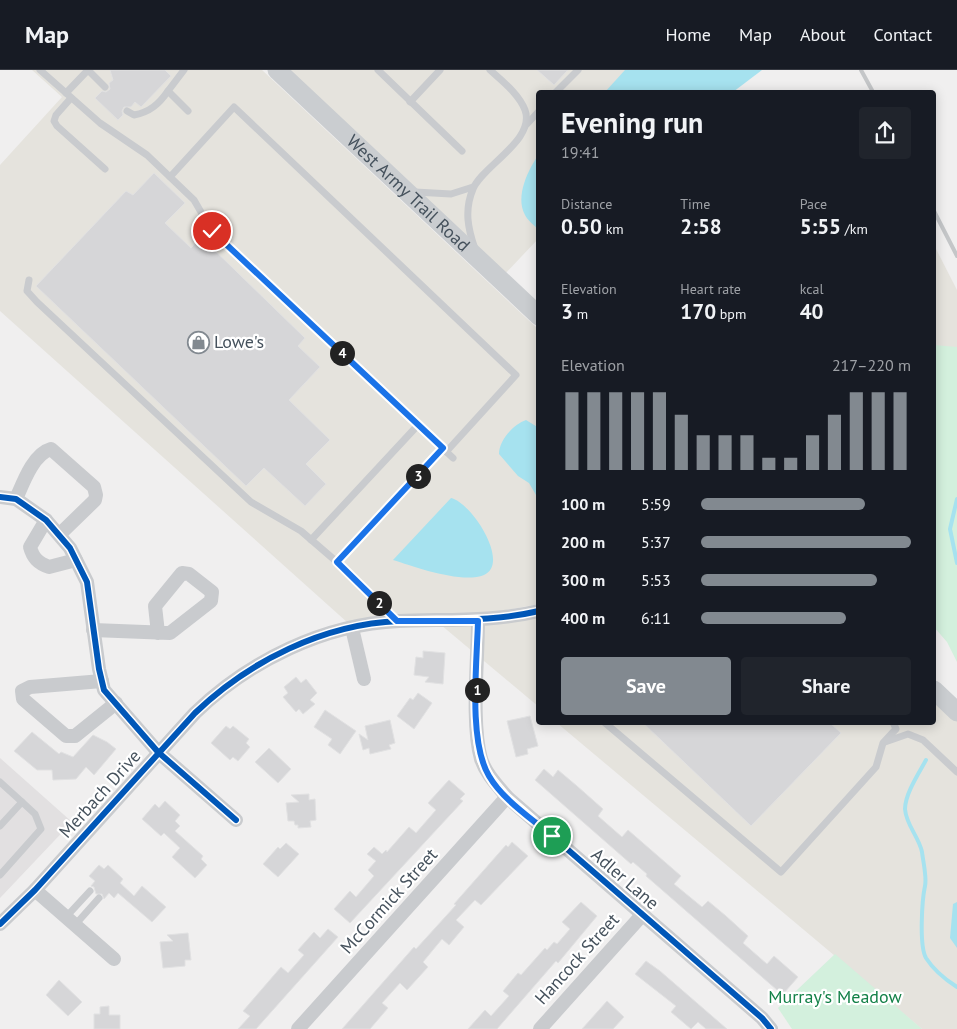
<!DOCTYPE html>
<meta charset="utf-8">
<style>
:root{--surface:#171b24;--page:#20242c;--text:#f1f3f6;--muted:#9ea1a6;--line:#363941;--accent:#828990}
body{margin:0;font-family:"PT Sans",sans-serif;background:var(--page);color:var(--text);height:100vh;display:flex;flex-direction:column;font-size:19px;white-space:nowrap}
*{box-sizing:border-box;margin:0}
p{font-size:16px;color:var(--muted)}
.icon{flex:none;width:28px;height:28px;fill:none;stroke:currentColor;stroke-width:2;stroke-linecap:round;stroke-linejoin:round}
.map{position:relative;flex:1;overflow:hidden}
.details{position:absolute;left:536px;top:20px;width:400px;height:635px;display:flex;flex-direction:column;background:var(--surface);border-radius:5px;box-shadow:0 2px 12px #0003}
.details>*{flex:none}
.pin{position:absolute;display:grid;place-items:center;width:42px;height:42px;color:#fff;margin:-21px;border:2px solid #fff;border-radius:50%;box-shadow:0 1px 5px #0007}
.km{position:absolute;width:25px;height:25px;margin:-12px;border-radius:50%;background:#222;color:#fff;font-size:14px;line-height:25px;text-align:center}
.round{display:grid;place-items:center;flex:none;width:52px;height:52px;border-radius:5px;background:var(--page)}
.head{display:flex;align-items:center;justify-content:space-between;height:85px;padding:0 25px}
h1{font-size:28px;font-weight:800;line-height:38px}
.metrics{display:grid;grid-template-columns:repeat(3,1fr);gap:8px;height:85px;padding:5px 25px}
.metrics div{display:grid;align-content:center}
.metrics b{font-size:21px;font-weight:800}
.metrics small{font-size:14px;font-weight:400}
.metrics p{font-size:14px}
.chart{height:140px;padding:10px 25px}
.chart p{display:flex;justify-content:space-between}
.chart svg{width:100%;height:90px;margin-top:5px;stroke:var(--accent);stroke-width:6}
.action{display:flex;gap:10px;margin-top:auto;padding:10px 25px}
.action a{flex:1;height:58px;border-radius:5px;background:var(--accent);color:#fff;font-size:20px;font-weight:800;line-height:58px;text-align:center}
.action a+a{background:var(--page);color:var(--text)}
ul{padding:0 25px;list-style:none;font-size:16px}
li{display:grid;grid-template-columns:80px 60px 1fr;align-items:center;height:38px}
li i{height:12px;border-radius:6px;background:var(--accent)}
header{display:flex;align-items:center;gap:30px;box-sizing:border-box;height:70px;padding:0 25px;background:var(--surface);border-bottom:1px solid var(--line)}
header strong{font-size:24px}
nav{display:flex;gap:28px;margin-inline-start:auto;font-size:18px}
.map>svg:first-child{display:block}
</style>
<header>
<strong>Map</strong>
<nav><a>Home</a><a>Map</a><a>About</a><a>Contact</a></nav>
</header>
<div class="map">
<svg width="957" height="959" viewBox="0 0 957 959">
<rect width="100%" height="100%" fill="#f0efef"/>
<!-- commercial -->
<g fill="#e5e3dd">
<polygon points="32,0 262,0 539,260 539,534 479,545 348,553 0,241 0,95 62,27"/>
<polygon points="285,0 694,0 673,22 539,22 539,168 503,206"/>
<polygon points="934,175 957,220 957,302 934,327"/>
<polygon points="539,546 539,637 441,555"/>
<polygon points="934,626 957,648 957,959 922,959 557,653 934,652"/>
</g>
<!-- education -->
<polygon fill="#e2e0e1" points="0,688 72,752 0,828"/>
<!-- green -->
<g fill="#d3f0dd">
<polygon points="934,275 957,277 957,592 947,572 934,557"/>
<polygon points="835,884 922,959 792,959 778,938"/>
</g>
<!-- water -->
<g fill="#a6e2ef">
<polygon points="625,0 762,0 733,22 605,22"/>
<path d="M539 84V160C535 156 528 151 525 145 515 126 528 100 539 84Z"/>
<path d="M526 350 539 358V438L536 425 529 413 518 406 499 384C499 370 514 354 526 350Z"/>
<path d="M451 428C471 432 511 493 484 505 462 514 415 497 393 490Z"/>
<polygon points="957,832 957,878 950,868 953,834"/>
</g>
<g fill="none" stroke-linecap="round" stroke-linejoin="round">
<!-- stream -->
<g stroke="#a6e2ef" stroke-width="4">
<polyline points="957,429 950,459 957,493"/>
<path d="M926 690C919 703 905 724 905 739 906 755 919 767 922 782 923 791 927 807 925 816 922 830 919 876 926 888 933 899 946 910 957 917"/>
</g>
</g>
<!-- building -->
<g fill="#d6d6d8" stroke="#e1e1e2">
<polygon points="110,0 165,0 171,6 141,37 135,32 131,37 124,37 122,41 123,45 118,50 95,28 102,21 106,22 110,19 109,13 113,10"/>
<polygon points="537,0 568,0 554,15"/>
<polygon points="154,103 185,133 165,153 191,178 201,167 305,268 298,276 320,297 289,330 330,370 306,394 326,414 305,436 264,398 246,416 36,216 126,121 133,125"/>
<polygon points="423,581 445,583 443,614 425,612 429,607 414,605 416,587 423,588"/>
<polygon points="296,607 301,613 306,609 317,623 310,630 315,634 303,644 299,639 296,642 283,627 288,623 284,617"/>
<polygon points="418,623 432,633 414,659 397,646 410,628 413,630"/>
<polygon points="325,640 356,661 340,684 328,675 332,669 314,657"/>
<polygon points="530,646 538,676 527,679 528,684 516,687 507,651"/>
<polygon points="390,650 395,673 389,675 391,679 370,684 369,678 363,680 359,664 368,670 365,656"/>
<polygon points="642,652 829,652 841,663 751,756"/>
<polygon points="226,656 230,659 233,656 249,669 246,673 250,677 238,691 233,687 230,690 211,673"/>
<polygon points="32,662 59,684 61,682 73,687 93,665 107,672 116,679 94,705 86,697 76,709 53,710 52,700 37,700 14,681"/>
<polygon points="269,678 291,699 278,713 255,692"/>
<polygon points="544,699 553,707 558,700 577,716 603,739 598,746 622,767 628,760 681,806 674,814 702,837 708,831 726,846 748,866 743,873 767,894 774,886 798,907 784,923 779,918 777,920 646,806 647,804 633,792 631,794 535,710"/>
<polygon points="449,710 465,724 460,729 463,731 350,853 334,839 350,821 356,827 374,806 368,800 376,791 367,784 374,777 382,784 386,780 387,782 409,757 416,763 436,740 428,733"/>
<polygon points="309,724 309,730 315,729 316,750 310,751 311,757 298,758 298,755 295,755 294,751 288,751 286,733 299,732 291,725"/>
<polygon points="165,731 180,745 175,751 180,756 175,761 203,786 201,789 207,795 195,808 172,787 180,778 164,763 161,766 142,749 155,734 159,738"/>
<polygon points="512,772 528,786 481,835 475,830 456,850 464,857 449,875 442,869 423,892 428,897 407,920 400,913 382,933 388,938 370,959 342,959 414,877 416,879 456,835 454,834 506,775 508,777"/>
<polygon points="286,773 299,784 278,807 263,794 278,777 280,779"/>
<polygon points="99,795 104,799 108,795 123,809 120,813 134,826 142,816 166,837 152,852 118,823 114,828 109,823 104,829 102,824 96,824 94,817 91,816 95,811 89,806"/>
<polygon points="581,832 597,846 558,893 556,891 497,959 468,959 485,940 491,946 509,926 503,921 518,903 521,905 545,878 547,880 554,872 557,874 570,859 562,852"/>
<polygon points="328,859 338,867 256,959 238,959 250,946 243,941 281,897 288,903 304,885 298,880 314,862 320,868"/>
<polygon points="188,863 191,890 185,890 185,896 163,898 160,872 173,871 167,865"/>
<polygon points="646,891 660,901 727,959 706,959 698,952 691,959 671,942 676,936 635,904"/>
<polygon points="59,910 82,932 68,946 46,925"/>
<polygon points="607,931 624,947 613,959 582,959"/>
<polygon points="109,936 109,945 120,945 120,959 94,959 94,944 100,944 100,937"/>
</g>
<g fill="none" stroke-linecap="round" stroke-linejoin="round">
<!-- lane -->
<g stroke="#c9cbce" stroke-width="7">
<polyline points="40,0 100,53 147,85 194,130 212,161 453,388"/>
<polyline points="88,0 105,17"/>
<polyline points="184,0 168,21 188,41"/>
<polyline points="378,0 462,81"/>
<polyline points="556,22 578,0"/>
<polyline points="66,23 88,0"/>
<polyline points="71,28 56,45 54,51 57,56 105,99"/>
<polyline points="410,32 440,0"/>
<path d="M127 41 134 45C150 42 159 34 168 21"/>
<polyline points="527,54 539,41"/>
<polyline points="170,107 234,37 516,305 446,382"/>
<polyline points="415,122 451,124 473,117"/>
<path d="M475 179C468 159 464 140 473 119 482 96 536 70 525 40 519 24 502 11 490 0"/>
<polyline points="29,210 27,221 37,232 251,432 301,461 352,505 396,551"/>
<polyline points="311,470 418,355"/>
<polyline points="337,492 443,379"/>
<polyline points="604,652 781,802 876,697 883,673 896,659 893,652"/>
<polyline points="885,672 908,664 923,670 957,702"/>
<polyline points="0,712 22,732"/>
<polyline points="0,756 22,732 35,744 41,759 0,805"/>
<polyline points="66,847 90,821"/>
<polyline points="75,855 99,828"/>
</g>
<!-- street -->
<g stroke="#c9cbce" stroke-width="14">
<polyline points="0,427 16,429 46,450 70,478 87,512 99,599 104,620 158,682 236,750"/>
<path d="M16 429C23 413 33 384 51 379L94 417 96 425 95 430 60 464"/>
<path d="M46 450 30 477C33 488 38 493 49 497L76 490"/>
<path d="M478 551C478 590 471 653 481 689 486 704 497 715 507 727L762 948 771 959"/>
<polyline points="352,558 364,609"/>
<polyline points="93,560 170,563 211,531 212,522 189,504 182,503 155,536 158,563"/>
<polyline points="102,611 30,617 22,621 23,629 66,666 75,666 116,633"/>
<polyline points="35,820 114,889"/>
<path d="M0 854 35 820 195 643C249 591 324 554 399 551 447 549 492 552 539 541"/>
<polyline points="298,959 507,727"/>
<polyline points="540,959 643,844"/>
</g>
<!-- secondary -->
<g stroke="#cacdd0" stroke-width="19">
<path id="s1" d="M277 0 539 246"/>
<polyline points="934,620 957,642"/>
</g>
<!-- rail -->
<g stroke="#c4c6c8" stroke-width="4">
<polyline points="861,0 873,22"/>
<polyline points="934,141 957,186"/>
</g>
<defs>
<g id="cycleway">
<polyline points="0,427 16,429 46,450 70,478 87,512 99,599 104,620 158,682 236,750"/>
<path d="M478 551C478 590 471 653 481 689 486 704 497 715 507 727L762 948 771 959"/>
<path d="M0 854 35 820 195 643C249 591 324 554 399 551 447 549 492 552 539 541"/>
</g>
</defs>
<!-- cycleway casing -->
<use href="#cycleway" stroke="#fff" stroke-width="9"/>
<!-- cycleway -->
<use href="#cycleway" stroke="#0057b8" stroke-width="6"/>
</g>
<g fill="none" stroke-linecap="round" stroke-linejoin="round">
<defs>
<path id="route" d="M212 161 443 378 337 492 397 551H478C477 592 468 671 489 706 503 730 531 748 552 766"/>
</defs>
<!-- route casing -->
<use href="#route" stroke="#fff" stroke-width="10"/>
<!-- route -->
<use href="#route" stroke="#1a73e8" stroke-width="6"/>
</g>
<!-- icons -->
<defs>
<symbol id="shop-ring" viewBox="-11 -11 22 22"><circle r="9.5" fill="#fff" stroke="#828990" stroke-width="1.5"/><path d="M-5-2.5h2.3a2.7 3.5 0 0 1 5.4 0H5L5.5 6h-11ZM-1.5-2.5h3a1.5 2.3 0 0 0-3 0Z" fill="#828990"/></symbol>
</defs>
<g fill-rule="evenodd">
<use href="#shop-ring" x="186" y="260" width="25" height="25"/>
</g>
<g text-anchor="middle" stroke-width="4.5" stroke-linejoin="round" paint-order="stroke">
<!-- street labels -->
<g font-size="18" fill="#46525d" stroke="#fff">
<text dy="6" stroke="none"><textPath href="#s1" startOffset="180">West Army Trail Road</textPath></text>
<text transform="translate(100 724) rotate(-48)" y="6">Merbach Drive</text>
<text transform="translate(625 809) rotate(41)" y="6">Adler Lane</text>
<text transform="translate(389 831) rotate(-48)" y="6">McCormick Street</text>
<text transform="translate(577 889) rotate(-48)" y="6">Hancock Street</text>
</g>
<!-- poi labels -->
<g font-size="18" fill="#46525d" stroke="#fff" text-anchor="start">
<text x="214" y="278">Lowe's</text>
</g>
<!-- park labels -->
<g font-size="18" fill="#138148" stroke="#fff">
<text x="835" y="933">Murray's Meadow</text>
</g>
</g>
</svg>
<div class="pin" style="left:552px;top:766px;background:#1e9e55"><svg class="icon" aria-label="arrive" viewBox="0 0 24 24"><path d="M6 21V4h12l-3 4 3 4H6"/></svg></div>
<div class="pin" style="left:212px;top:161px;background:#d93025"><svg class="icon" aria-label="check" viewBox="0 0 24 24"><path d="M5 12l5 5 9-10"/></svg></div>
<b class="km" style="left:477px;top:620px">1</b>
<b class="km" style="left:379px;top:533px">2</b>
<b class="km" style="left:418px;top:406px">3</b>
<b class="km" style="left:342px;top:283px">4</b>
<section class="details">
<div class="head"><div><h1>Evening run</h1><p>19:41</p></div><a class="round"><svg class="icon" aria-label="share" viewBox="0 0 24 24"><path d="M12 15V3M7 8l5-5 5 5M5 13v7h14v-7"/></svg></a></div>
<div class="metrics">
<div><p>Distance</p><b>0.50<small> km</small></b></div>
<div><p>Time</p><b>2:58</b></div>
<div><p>Pace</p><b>5:55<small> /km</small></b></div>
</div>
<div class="metrics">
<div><p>Elevation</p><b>3<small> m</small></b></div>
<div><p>Heart rate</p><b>170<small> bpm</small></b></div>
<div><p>kcal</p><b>40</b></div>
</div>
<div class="chart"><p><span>Elevation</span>217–220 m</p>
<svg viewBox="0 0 160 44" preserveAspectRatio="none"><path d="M5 44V6M15 44V6M25 44V6M35 44V6M45 44V6M55 44V17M65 44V27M75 44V27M85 44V27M95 44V38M105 44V38M115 44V27M125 44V17M135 44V6M145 44V6M155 44V6"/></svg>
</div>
<ul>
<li><b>100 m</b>5:59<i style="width:78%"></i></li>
<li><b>200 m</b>5:37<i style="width:100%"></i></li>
<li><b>300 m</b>5:53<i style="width:84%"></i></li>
<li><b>400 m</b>6:11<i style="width:69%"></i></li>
</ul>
<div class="action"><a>Save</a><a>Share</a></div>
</section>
</div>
